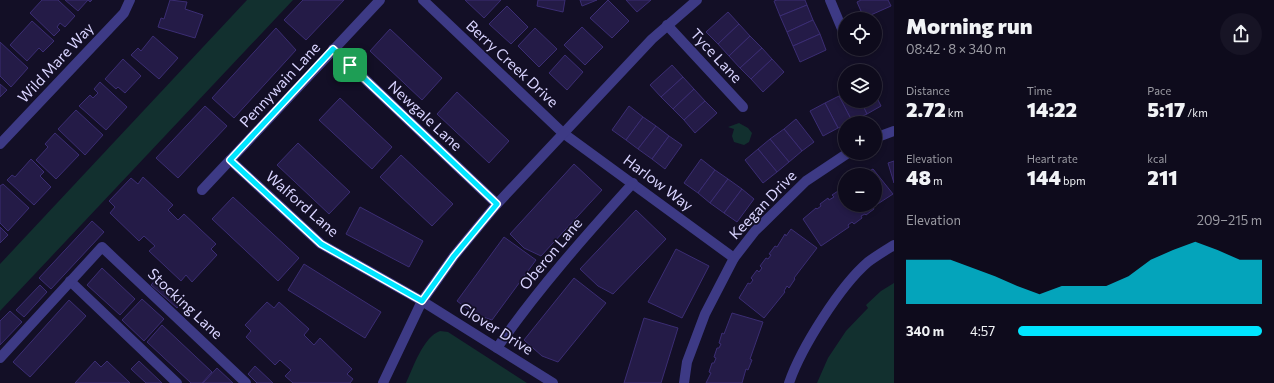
<!DOCTYPE html>
<meta charset="utf-8">
<style>
:root{--surface:#0e0b1c;--page:#171425;--text:#f1f3f6;--muted:#9b9ba3;--line:#2e2b3b;--accent:#00e5ff}
body{margin:0;font-family:Commissioner,sans-serif;background:var(--page);color:var(--text);height:100vh;display:flex;flex-direction:column;font-size:15px;white-space:nowrap}
*{box-sizing:border-box;margin:0}
p{font-size:13px;color:var(--muted)}
.icon{flex:none;width:22px;height:22px;fill:none;stroke:currentColor;stroke-width:2;stroke-linecap:round;stroke-linejoin:round}
.map{position:relative;flex:1;overflow:hidden}
.panel{display:flex;flex-direction:column;background:var(--surface);width:380px}
.panel>*{flex:none}
.tools{position:absolute;left:838px;top:12px;display:grid;gap:8px}
.tools a{display:grid;place-items:center;width:44px;height:44px;border-radius:50%;background:var(--surface);box-shadow:0 2px 6px #0003,0 0 0 1px var(--line);font-size:20px}
.pin{position:absolute;display:grid;place-items:center;width:34px;height:34px;color:#fff;margin:-17px;border-radius:8px;box-shadow:0 2px 6px #0006}
.round{display:grid;place-items:center;flex:none;width:42px;height:42px;border-radius:21px;background:var(--page)}
.head{display:flex;align-items:center;justify-content:space-between;height:68px;padding:0 12px}
h1{font-size:22px;font-weight:800;line-height:30px}
.figures{display:grid;grid-template-columns:repeat(3,1fr);gap:6px;height:68px;padding:4px 12px}
.figures div{display:grid;align-content:center}
.figures b{font-size:20px;font-weight:800}
.figures small{font-size:11px;font-weight:400}
.figures p{font-size:11px}
.chart{height:112px;padding:8px 12px}
.chart p{display:flex;justify-content:space-between}
.chart svg{width:100%;height:72px;margin-top:4px;fill:var(--accent);opacity:.7}
ul{padding:0 12px;list-style:none;font-size:13px}
li{display:grid;grid-template-columns:64px 48px 1fr;align-items:center;height:30px}
li i{height:10px;border-radius:5px;background:var(--accent)}
main{display:flex;flex:1;min-height:0}
.map>svg:first-child{display:block}
</style>
<main>
<div class="map">
<svg width="894" height="383" viewBox="0 0 894 383">
<rect width="100%" height="100%" fill="#130f26"/>
<!-- green -->
<g fill="#12302f">
<polygon points="247,0 293,0 0,311 0,264"/>
<polygon points="739,123 748,128 752,133 749,142 744,145 734,142 732,136 734,129 728,127"/>
<polygon points="894,283 894,383 817,383 828,358 846,331 868,308 866,305 881,291"/>
<path d="M440 331 448 332 527 383H406C413 368 423 337 440 331Z"/>
</g>
<!-- building -->
<g fill="#241b47" stroke="#3b2d73">
<polygon points="42,0 58,0 75,16 65,27 60,23 57,27 60,30 54,36 30,13"/>
<polygon points="65,0 92,0 90,2 88,0 78,11"/>
<polygon points="170,0 187,2 185,9 203,15 195,38 158,27 161,18 164,19"/>
<polygon points="303,0 344,0 306,40 284,20"/>
<polygon points="465,0 501,0 484,18"/>
<polygon points="538,0 565,0 563,12 537,6"/>
<polygon points="580,0 597,0 582,6"/>
<polygon points="608,0 629,21 612,38 590,18"/>
<polygon points="626,0 651,0 637,12"/>
<polygon points="777,0 805,0 807,5 780,16 774,1"/>
<polygon points="861,0 888,0 891,6 864,18 857,2"/>
<polygon points="807,5 813,20 787,32 780,16"/>
<polygon points="507,6 528,27 511,44 489,24"/>
<polygon points="728,12 739,24 718,44 706,32"/>
<polygon points="813,20 820,34 793,46 787,32"/>
<polygon points="32,21 54,41 43,52 39,48 27,61 10,45"/>
<polygon points="739,24 750,36 729,56 718,44"/>
<polygon points="582,27 603,47 585,65 564,45"/>
<polygon points="276,28 296,50 234,118 212,98"/>
<polygon points="535,28 557,49 539,67 518,46"/>
<polygon points="390,29 442,78 422,100 370,51"/>
<polygon points="820,34 826,50 800,62 793,46"/>
<polygon points="153,36 178,58 159,79 131,55 138,48 141,51"/>
<polygon points="750,36 762,48 740,68 729,56"/>
<polygon points="0,42 28,68 11,87 0,76"/>
<polygon points="762,48 772,59 751,79 740,68"/>
<polygon points="565,55 583,72 567,90 549,73"/>
<polygon points="123,59 141,76 125,93 118,87 116,89 105,79"/>
<polygon points="772,59 784,72 763,92 751,79"/>
<polygon points="672,65 683,77 661,97 650,85"/>
<polygon points="683,77 694,89 673,109 661,97"/>
<polygon points="100,82 127,107 106,130 79,106 90,95 93,98 98,93 94,89"/>
<polygon points="0,84 7,90 0,97"/>
<polygon points="694,89 705,101 684,120 673,109"/>
<polygon points="457,92 509,141 489,163 437,114"/>
<polygon points="845,92 845,101 861,101 867,114 852,121 839,96"/>
<polygon points="875,94 881,106 867,114 861,101 875,101"/>
<polygon points="839,96 852,121 845,123 845,125 838,128 825,103"/>
<polygon points="340,98 392,147 372,169 319,120"/>
<polygon points="705,101 717,113 695,133 684,120"/>
<polygon points="825,103 838,128 823,136 810,111"/>
<polygon points="205,106 227,126 178,178 156,158"/>
<polygon points="629,106 643,117 626,140 612,130"/>
<polygon points="76,110 103,135 85,155 58,129"/>
<polygon points="643,117 656,126 638,149 626,140"/>
<polygon points="796,119 814,142 802,151 784,129"/>
<polygon points="656,126 669,136 652,159 638,149"/>
<polygon points="784,129 802,151 789,162 770,139"/>
<polygon points="55,133 79,155 56,179 36,160 48,147 45,144"/>
<polygon points="669,136 682,145 665,169 652,159"/>
<polygon points="770,139 789,162 777,172 758,149"/>
<polygon points="298,143 350,192 329,214 277,165"/>
<polygon points="758,149 777,172 763,183 745,160"/>
<polygon points="401,155 453,204 432,226 380,177"/>
<polygon points="31,159 44,172 40,176 51,187 34,205 7,180 12,175 15,177"/>
<polygon points="701,159 715,170 698,193 684,183"/>
<polygon points="894,161 894,183 888,163"/>
<polygon points="574,164 602,190 541,256 524,248 510,234"/>
<polygon points="873,169 893,194 873,207 874,209 866,215 865,214 861,216 862,218 854,224 852,222 848,225 849,227 821,246 803,219 816,208 817,209 821,206 820,204 828,198 829,200 834,197 832,195 841,189 842,191 845,189 845,205 875,205 875,175 862,175"/>
<polygon points="715,170 728,179 710,203 698,193"/>
<polygon points="143,177 173,205 168,210 178,220 184,214 216,244 211,249 217,255 192,282 186,275 181,281 149,251 155,246 144,236 139,241 110,213 115,207 109,201 131,178 138,184"/>
<polygon points="728,179 742,189 724,213 710,203"/>
<polygon points="3,184 29,208 8,231 0,223 0,186"/>
<polygon points="742,189 754,199 737,222 724,213"/>
<polygon points="233,197 299,258 278,281 212,219"/>
<polygon points="360,207 423,241 409,267 346,234"/>
<polygon points="636,210 666,239 613,294 598,286 580,269"/>
<polygon points="92,221 104,232 51,289 39,278"/>
<polygon points="0,227 8,235 0,243"/>
<polygon points="791,229 817,248 794,278 795,279 789,288 787,286 784,291 785,292 764,318 739,298 748,283 750,284 753,280 751,278 757,270 759,272 762,268 760,266 766,258 768,259 771,255 769,254 775,246 777,247 785,234 786,236"/>
<polygon points="504,237 536,260 492,320 474,314 457,301"/>
<polygon points="676,249 709,266 682,318 648,302"/>
<polygon points="304,264 381,312 365,338 288,290"/>
<polygon points="102,268 135,299 120,315 87,285"/>
<polygon points="158,277 184,300 177,308 151,285"/>
<polygon points="574,278 606,303 558,362 542,356 524,340"/>
<polygon points="40,285 47,292 24,317 16,310"/>
<polygon points="142,299 164,319 144,341 122,320"/>
<polygon points="69,300 86,316 30,377 13,362"/>
<polygon points="267,302 274,308 279,302 309,329 304,335 314,345 320,338 352,369 347,374 353,379 350,383 293,383 285,376 291,370 280,360 275,365 246,337 251,331 245,325"/>
<polygon points="10,311 22,322 0,345 0,321"/>
<polygon points="732,313 763,322 750,359 752,360 748,370 746,369 742,383 706,383 711,373 709,372 712,363 714,363 716,358 714,357 717,348 719,348 721,344 719,343 722,333 724,334"/>
<polygon points="644,318 678,328 661,383 624,383"/>
<polygon points="162,325 212,372 202,383 191,383 147,342"/>
<polygon points="95,361 101,367 107,361 130,383 75,383"/>
<polygon points="139,361 162,383 146,383 131,369"/>
<polygon points="255,366 273,383 257,383 248,374"/>
<polygon points="217,368 233,383 203,383"/>
</g>
<g fill="none" stroke-linecap="round" stroke-linejoin="round">
<!-- minor -->
<g stroke="#3d3a85" stroke-width="10">
<polyline points="423,0 563,133 734,258"/>
<polyline points="830,0 845,36"/>
<polyline points="667,25 743,107"/>
<polyline points="333,49 497,204"/>
<polyline points="875,138 894,131"/>
<polyline points="0,144 124,13 130,0"/>
<polyline points="230,160 321,244 422,301 553,383"/>
<polyline points="202,190 380,0"/>
<polyline points="70,281 177,383"/>
<path d="M497 348C538 289 585 236 633 183"/>
<polyline points="0,358 102,247 246,383"/>
<polyline points="383,383 422,301 454,256 497,204 652,39 697,0"/>
<polyline points="684,383 687,362 705,314 734,258 755,231 806,181 848,153"/>
<path d="M789 383C801 348 840 286 868 262 876 256 886 250 894 245"/>
</g>
</g>
<g fill="none" stroke-linecap="round" stroke-linejoin="round">
<defs>
<polygon id="route" points="333,49 497,204 454,256 422,301 321,244 230,160"/>
</defs>
<!-- route casing -->
<use href="#route" stroke="#fff" stroke-width="8"/>
<!-- route -->
<use href="#route" stroke="#00e5ff" stroke-width="5"/>
</g>
<g text-anchor="middle" stroke-width="3.5" stroke-linejoin="round" paint-order="stroke">
<!-- street labels -->
<g font-size="15" fill="#d9d4ff" stroke="#130f26">
<text transform="translate(716 56) rotate(47)" y="5">Tyce Lane</text>
<text transform="translate(56 63) rotate(-47)" y="5">Wild Mare Way</text>
<text transform="translate(512 64) rotate(43)" y="5">Berry Creek Drive</text>
<text transform="translate(280 85) rotate(-47)" y="5">Pennywain Lane</text>
<text transform="translate(425 116) rotate(43)" y="5">Newgale Lane</text>
<text transform="translate(658 183) rotate(37)" y="5">Harlow Way</text>
<text transform="translate(302 204) rotate(41)" y="5">Walford Lane</text>
<text transform="translate(763 205) rotate(-46)" y="5">Keegan Drive</text>
<text transform="translate(551 254) rotate(-50)" y="5">Oberon Lane</text>
<text transform="translate(185 304) rotate(43)" y="5">Stocking Lane</text>
<text transform="translate(496 329) rotate(32)" y="5">Glover Drive</text>
</g>
</g>
</svg>
<div class="tools">
<a><svg class="icon" aria-label="locate" viewBox="0 0 24 24"><circle cx="12" cy="12" r="6"/><path d="M12 2v4M12 18v4M2 12h4M18 12h4"/></svg></a>
<a><svg class="icon" aria-label="layers" viewBox="0 0 24 24"><path d="M12 4l9 5-9 5-9-5zM3 14l9 5 9-5"/></svg></a>
<a>+</a>
<a>−</a>
</div>
<div class="pin" style="left:350px;top:65px;background:#1e9e55"><svg class="icon" aria-label="arrive" viewBox="0 0 24 24"><path d="M6 21V4h12l-3 4 3 4H6"/></svg></div>
</div>
<section class="panel">
<div class="head"><div><h1>Morning run</h1><p>08:42 · 8 × 340 m</p></div><a class="round"><svg class="icon" aria-label="share" viewBox="0 0 24 24"><path d="M12 15V3M7 8l5-5 5 5M5 13v7h14v-7"/></svg></a></div>
<div class="figures">
<div><p>Distance</p><b>2.72<small> km</small></b></div>
<div><p>Time</p><b>14:22</b></div>
<div><p>Pace</p><b>5:17<small> /km</small></b></div>
</div>
<div class="figures">
<div><p>Elevation</p><b>48<small> m</small></b></div>
<div><p>Heart rate</p><b>144<small> bpm</small></b></div>
<div><p>kcal</p><b>211</b></div>
</div>
<div class="chart"><p><span>Elevation</span>209–215 m</p>
<svg viewBox="0 0 160 44" preserveAspectRatio="none"><path d="M0 44V17L10 17L20 17L30 22L40 27L50 33L60 38L70 33L80 33L90 33L100 27L110 17L120 11L130 6L140 11L150 17L160 17V44z"/></svg>
</div>
<ul>
<li><b>340 m</b>4:57<i style="width:100%"></i></li>
</ul>
</section>
</main>
